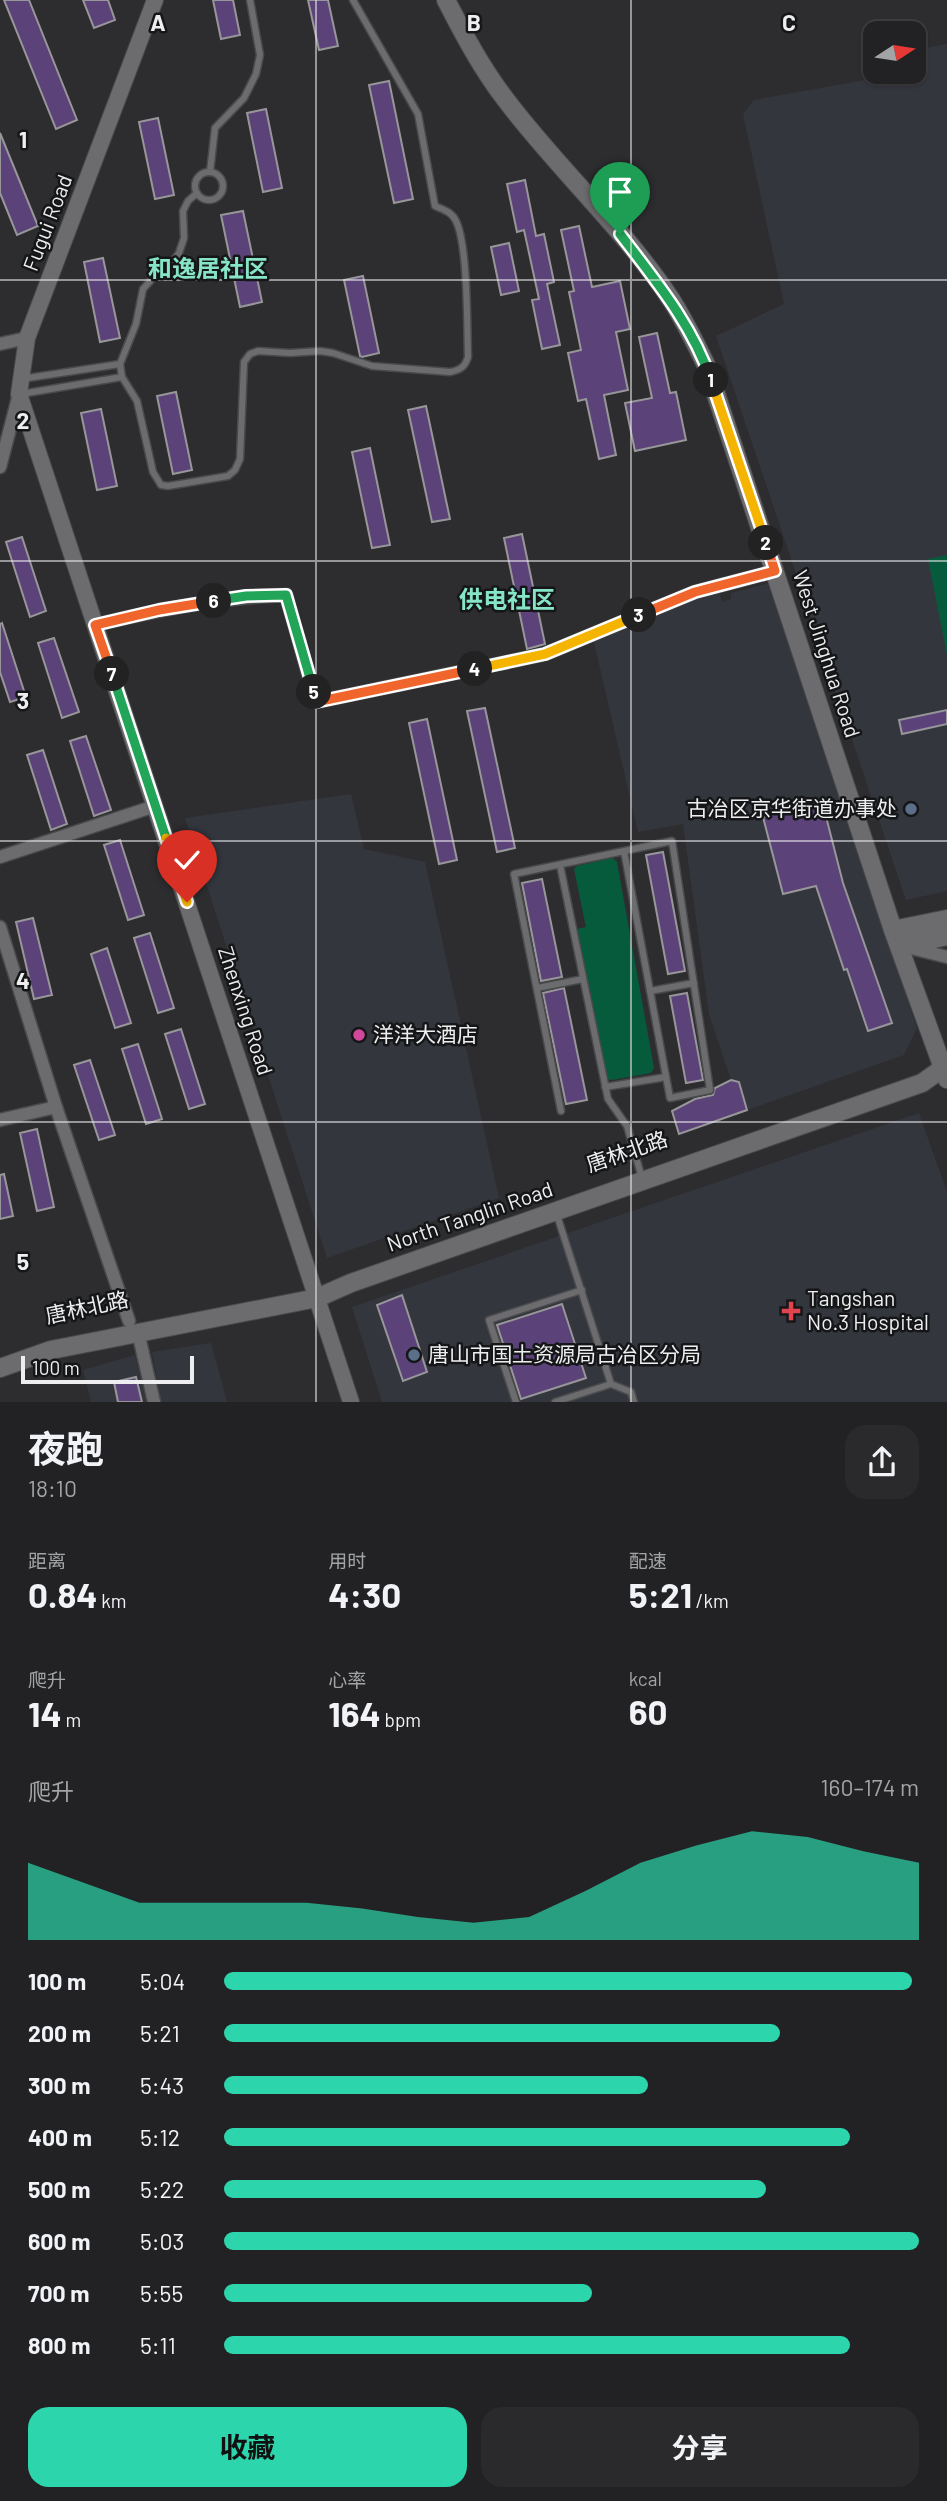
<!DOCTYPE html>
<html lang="zh">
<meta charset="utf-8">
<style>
:root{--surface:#222224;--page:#2a2a2c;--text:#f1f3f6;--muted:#a2a4a6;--line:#3f3f41;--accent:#2cd5ab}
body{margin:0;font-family:Barlow,"Noto Sans SC",sans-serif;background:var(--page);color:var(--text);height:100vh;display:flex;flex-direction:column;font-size:26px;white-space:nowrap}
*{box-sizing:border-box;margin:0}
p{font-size:23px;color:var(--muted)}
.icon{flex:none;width:38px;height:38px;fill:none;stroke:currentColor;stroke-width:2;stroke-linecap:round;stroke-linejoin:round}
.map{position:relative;height:1402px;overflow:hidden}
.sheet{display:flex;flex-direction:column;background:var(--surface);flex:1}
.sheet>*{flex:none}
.needle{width:46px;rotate:78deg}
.fabs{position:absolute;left:863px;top:21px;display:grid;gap:14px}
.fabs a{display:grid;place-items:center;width:63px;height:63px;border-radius:14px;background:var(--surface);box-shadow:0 2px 5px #0004,0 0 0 2px var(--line);font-size:35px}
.scale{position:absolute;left:21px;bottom:18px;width:173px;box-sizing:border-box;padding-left:7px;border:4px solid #eeeef0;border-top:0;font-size:19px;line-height:24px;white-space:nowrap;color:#eeeef0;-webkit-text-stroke:5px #151617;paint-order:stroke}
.pin{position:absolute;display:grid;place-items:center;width:60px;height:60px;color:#fff;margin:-72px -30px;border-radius:50% 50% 50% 0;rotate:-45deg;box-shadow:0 0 7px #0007}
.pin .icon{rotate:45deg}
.km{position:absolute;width:35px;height:35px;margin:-18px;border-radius:50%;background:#222;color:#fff;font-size:19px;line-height:35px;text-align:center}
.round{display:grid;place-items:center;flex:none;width:74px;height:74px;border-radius:21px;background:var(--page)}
.head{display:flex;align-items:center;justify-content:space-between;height:119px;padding:0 28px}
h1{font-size:38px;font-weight:700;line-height:52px}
.metrics{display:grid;grid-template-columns:repeat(3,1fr);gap:10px;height:119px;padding:7px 28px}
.metrics div{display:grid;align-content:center}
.metrics b{font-size:35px;font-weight:700}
.metrics small{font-size:19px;font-weight:400}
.metrics p{font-size:19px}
.chart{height:196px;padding:14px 28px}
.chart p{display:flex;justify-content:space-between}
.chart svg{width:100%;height:126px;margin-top:7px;fill:var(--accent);opacity:.7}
.action{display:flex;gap:14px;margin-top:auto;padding:14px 28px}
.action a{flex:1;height:80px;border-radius:21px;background:var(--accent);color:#111;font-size:28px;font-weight:700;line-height:80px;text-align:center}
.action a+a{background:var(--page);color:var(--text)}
ul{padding:0 28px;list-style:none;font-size:23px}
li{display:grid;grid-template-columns:112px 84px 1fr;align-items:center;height:52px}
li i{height:18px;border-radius:9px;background:var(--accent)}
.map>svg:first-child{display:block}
</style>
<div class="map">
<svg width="947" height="1402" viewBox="0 0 947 1402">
<rect width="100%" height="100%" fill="#2d2d30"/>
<!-- built -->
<g fill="#34363e">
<polygon points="947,44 947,891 906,900 716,336 784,304 743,114 754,100 876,78 876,72 914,72 914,50"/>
<polygon points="770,583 917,1028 904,1055 747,1110 740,1082 731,1080 709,1014 683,824 638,832 594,642 718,588 722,602 731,599 731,593"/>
<polygon points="351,794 364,849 425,862 499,1198 327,1258 185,818"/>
<polygon points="919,1113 947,1192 947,1402 382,1402 352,1307"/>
<polygon points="211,1343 227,1402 161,1402 152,1352"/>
<polygon points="135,1355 146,1402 91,1402 83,1370"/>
</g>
<!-- green -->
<g fill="#065b3d">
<polygon points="947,555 947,655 928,559"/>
<polygon points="613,858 617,862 654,1068 651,1073 612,1080 607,1079 576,929 586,927 574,869 577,866"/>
</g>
<!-- building -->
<g fill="#5b4278" stroke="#979698" stroke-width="2">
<polygon points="4,0 29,0 77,120 56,129"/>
<polygon points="83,0 108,0 115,20 94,28"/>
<polygon points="213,0 233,0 240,35 221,39"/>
<polygon points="308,0 328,0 338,46 319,50"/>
<polygon points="389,81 413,199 394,203 369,85"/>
<polygon points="266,109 282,188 263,192 247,113"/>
<polygon points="158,118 174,195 155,199 139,122"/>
<polygon points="0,133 38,226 17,235 0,193"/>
<polygon points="525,180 536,236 544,234 554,282 547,284 560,345 542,349 532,300 539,299 524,230 517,232 507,184"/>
<polygon points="243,211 262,302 240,307 221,215"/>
<polygon points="579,226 592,287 620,281 630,329 616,332 628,390 604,395 616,455 599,459 586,399 578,401 568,353 581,350 569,292 574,291 561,230"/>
<polygon points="509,243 519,291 501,295 491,247"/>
<polygon points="103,258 120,338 100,342 84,262"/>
<polygon points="363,276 379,353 362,357 360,356 344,280"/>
<polygon points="657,333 670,393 676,392 686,440 635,451 625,403 652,398 639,337"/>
<polygon points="176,392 192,470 173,474 157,396"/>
<polygon points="426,406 450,519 432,522 408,410"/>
<polygon points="101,409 117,486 97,490 81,413"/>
<polygon points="370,448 390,545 372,548 352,452"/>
<polygon points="522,534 545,644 527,649 504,538"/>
<polygon points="22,537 46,611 30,617 6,542"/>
<polygon points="2,623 26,697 10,702 0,672 0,624"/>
<polygon points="54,638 79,712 62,718 38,643"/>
<polygon points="485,708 515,848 497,852 467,711"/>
<polygon points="947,710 947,724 902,734 899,720"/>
<polygon points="427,719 457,860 439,864 409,723"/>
<polygon points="86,736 111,810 94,816 70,741"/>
<polygon points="43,750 67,824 51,830 27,755"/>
<polygon points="822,801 843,883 892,1023 868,1031 847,969 844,970 816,886 783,894 763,817"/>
<polygon points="120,840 144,915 128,920 104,845"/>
<polygon points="663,852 685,971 668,974 646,855"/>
<polygon points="542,879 562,977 541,981 522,883"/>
<polygon points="33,918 52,995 34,999 16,922"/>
<polygon points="150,933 174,1008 158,1013 134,938"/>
<polygon points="107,948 131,1023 115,1028 91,954"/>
<polygon points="564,988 587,1100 566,1104 543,993"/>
<polygon points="687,993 703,1080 686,1083 670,996"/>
<polygon points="181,1029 205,1104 189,1109 165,1034"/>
<polygon points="138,1044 162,1119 146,1124 122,1049"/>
<polygon points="90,1060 115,1135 99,1140 74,1065"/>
<polygon points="731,1080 739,1082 747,1110 679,1134 672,1111 695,1099 713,1095 715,1088"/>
<polygon points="37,1129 54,1207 37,1211 20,1133"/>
<polygon points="4,1174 13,1216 0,1219 0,1175"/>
<polygon points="402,1295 427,1372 403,1381 377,1305"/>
<polygon points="562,1304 586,1378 521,1399 497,1325"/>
<polygon points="136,1377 142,1402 118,1402 114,1382"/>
</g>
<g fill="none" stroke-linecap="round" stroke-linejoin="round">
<defs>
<g id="service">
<polyline points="210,172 215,128 244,98 256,74 260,55 250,0"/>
<circle cx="209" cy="186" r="14"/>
<path d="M197 193 188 201 183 211 184 238 179 253 168 268 153 278 143 289 136 324 120 364 122 377 137 401 153 472 161 485 168 486 228 476 235 470 240 459 244 362 250 354 258 351 290 353 320 351 333 353 372 366 450 372C460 370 465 367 468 357 467 327 468 245 456 221 452 212 444 210 435 206L418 114 353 0"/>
<polyline points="21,379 120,364"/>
<polyline points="21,394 122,377"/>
<polyline points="560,865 608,1099 627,1126 642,1178"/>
<polyline points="537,988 583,979"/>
<polyline points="650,991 694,983"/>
<polyline points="605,1087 666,1077"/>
<polyline points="561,1111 514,874 672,841 710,1090 670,1098 624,851"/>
<polyline points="611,1384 631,1392 634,1402"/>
<polyline points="516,1402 489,1320 582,1290"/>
<polyline points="555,1402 611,1384 556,1212"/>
</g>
<g id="minor">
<polyline points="0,344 27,338"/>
<polyline points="0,467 19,394"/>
<path d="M95 625C158 610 221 597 286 595L316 702 545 654 695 592 775 571"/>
<polyline points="0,857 155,806"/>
<polyline points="0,927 56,1107"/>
<polyline points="907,947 947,957"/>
<polyline points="0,1120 56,1107 129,1321"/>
<polyline points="138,1332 154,1402"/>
</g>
<polyline id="tertiary" points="155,0 27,338 19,394 351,1402"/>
<g id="secondary">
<path d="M446 0C464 35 482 69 506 100 558 169 624 228 672 301 685 322 696 344 707 367L893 930 947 1079"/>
<polyline points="893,930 947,919"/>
<polyline points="901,946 947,936"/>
<polyline points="0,1368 51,1350 317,1298 351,1283 922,1083 943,1068"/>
</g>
</defs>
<!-- service casing -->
<use href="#service" stroke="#494a4c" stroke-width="9"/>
<!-- minor casing -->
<use href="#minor" stroke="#494a4c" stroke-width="15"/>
<!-- tertiary casing -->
<use href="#tertiary" stroke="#494a4c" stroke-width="18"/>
<!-- secondary casing -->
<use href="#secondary" stroke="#494a4c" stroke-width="20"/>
<!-- service -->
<use href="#service" stroke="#6c6c6f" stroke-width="6"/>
<!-- minor -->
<use href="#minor" stroke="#6c6c6f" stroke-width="12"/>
<!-- tertiary -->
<use href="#tertiary" stroke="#6c6c6f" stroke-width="16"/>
<!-- secondary -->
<use href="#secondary" stroke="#6c6c6f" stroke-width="18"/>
</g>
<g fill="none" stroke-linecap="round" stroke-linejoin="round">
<defs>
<path id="split-1" d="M620 234C655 280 692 324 711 380"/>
<polyline id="split-2" points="711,380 766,543"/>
<polyline id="split-3" points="639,615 695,592 775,571 766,543"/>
<polyline id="split-4" points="475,669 545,654 639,615"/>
<polyline id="split-5" points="314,692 316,702 475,669"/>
<polyline id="split-6" points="214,601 246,596 286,595 314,692"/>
<polyline id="split-7" points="112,674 95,625 159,610 214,601"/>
<polyline id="split-8" points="112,674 166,838"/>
<polyline id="split-9" points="166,838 187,902"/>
</defs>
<!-- split-1 casing -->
<use href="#split-1" stroke="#fff" stroke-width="14"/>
<!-- split-2 casing -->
<use href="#split-2" stroke="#fff" stroke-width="14"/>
<!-- split-3 casing -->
<use href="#split-3" stroke="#fff" stroke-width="14"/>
<!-- split-4 casing -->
<use href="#split-4" stroke="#fff" stroke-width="14"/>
<!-- split-5 casing -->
<use href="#split-5" stroke="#fff" stroke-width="14"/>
<!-- split-6 casing -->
<use href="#split-6" stroke="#fff" stroke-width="14"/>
<!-- split-7 casing -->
<use href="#split-7" stroke="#fff" stroke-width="14"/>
<!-- split-8 casing -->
<use href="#split-8" stroke="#fff" stroke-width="14"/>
<!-- split-9 casing -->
<use href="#split-9" stroke="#fff" stroke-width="14"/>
<!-- split-1 -->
<use href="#split-1" stroke="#22a559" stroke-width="9"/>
<!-- split-2 -->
<use href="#split-2" stroke="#f5b400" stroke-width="9"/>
<!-- split-3 -->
<use href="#split-3" stroke="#f0652b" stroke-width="9"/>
<!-- split-4 -->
<use href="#split-4" stroke="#f5b400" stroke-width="9"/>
<!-- split-5 -->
<use href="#split-5" stroke="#f0652b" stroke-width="9"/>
<!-- split-6 -->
<use href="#split-6" stroke="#22a559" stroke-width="9"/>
<!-- split-7 -->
<use href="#split-7" stroke="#f0652b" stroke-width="9"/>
<!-- split-8 -->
<use href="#split-8" stroke="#22a559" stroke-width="9"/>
<!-- split-9 -->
<use href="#split-9" stroke="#f5b400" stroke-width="9"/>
</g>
<!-- grid -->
<path fill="none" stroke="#eeeef0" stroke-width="2" stroke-opacity="0.55" d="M316 0V1402M631 0V1402M0 280H947M0 561H947M0 841H947M0 1122H947"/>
<!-- markers -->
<g fill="#5c6f8a" stroke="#151617" stroke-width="2.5">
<circle cx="911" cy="809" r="7"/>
<circle cx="414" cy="1355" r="7"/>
</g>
<circle fill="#d1479c" stroke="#151617" stroke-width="2.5" cx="359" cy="1035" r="7"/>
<path fill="#e0444e" stroke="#151617" stroke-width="2.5" d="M787.5 1300.5h7v7h7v7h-7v7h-7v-7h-7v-7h7z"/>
<g text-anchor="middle" stroke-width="5" stroke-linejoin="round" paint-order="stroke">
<!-- street labels -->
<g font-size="21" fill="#eeeef0" stroke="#151617">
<text transform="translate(48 223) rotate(-69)" y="7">Fugui Road</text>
<text transform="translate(826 654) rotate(72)" y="7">West Jinghua Road</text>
<text transform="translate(245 1011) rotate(72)" y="7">Zhenxing Road</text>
<text transform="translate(627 1152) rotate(-19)" y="7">唐林北路</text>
<text transform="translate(470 1217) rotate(-19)" y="7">North Tanglin Road</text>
<text transform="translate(87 1308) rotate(-12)" y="7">唐林北路</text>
</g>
<!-- poi labels -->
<g font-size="21" fill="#eeeef0" stroke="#151617" text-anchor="start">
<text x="897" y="816" text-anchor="end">古冶区京华街道办事处</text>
<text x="373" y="1042">洋洋大酒店</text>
<text x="807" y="1306">Tangshan<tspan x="807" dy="24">No.3 Hospital</tspan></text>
<text x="428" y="1362">唐山市国土资源局古冶区分局</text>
</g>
<!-- quarter labels -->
<g font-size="24" font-weight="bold" fill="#87e5c7" stroke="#151617">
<text x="208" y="277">和逸居社区</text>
<text x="507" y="608">供电社区</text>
</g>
</g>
<g font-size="23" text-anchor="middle" font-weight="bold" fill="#eeeef0" stroke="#151617" stroke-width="5" stroke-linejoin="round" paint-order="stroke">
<text x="158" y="31">A</text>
<text x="474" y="31">B</text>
<text x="789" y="31">C</text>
<text x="23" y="148">1</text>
<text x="23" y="429">2</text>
<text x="23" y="709">3</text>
<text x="23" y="989">4</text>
<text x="23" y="1270">5</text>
</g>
</svg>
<div class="fabs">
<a><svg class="needle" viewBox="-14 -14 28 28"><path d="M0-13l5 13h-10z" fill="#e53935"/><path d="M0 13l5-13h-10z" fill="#a2a4a6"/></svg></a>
</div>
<div class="scale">100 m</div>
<div class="pin" style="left:620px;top:234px;background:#1e9e55"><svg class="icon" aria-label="arrive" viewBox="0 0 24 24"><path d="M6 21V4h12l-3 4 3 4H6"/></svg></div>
<div class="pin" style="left:187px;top:902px;background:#d93025"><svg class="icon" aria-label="check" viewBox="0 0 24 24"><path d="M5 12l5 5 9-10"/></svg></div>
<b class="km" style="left:711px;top:380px">1</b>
<b class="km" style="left:766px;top:543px">2</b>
<b class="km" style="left:639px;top:615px">3</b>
<b class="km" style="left:475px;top:669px">4</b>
<b class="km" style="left:314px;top:692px">5</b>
<b class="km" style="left:214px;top:601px">6</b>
<b class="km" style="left:112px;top:674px">7</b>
</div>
<section class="sheet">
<div class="head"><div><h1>夜跑</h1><p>18:10</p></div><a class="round"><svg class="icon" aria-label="share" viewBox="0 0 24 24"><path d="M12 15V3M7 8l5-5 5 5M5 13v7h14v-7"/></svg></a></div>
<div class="metrics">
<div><p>距离</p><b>0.84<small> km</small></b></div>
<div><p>用时</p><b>4:30</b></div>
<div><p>配速</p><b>5:21<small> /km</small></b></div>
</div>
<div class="metrics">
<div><p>爬升</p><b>14<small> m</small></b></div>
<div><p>心率</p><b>164<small> bpm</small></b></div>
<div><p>kcal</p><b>60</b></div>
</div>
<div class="chart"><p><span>爬升</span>160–174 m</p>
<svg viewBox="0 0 160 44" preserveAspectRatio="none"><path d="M0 44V17L10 24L20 31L30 31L40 31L50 31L60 33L70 36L80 38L90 36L100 27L110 17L120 11L130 6L140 8L150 13L160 17V44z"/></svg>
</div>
<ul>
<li><b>100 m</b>5:04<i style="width:99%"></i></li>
<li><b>200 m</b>5:21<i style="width:80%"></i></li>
<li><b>300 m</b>5:43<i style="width:61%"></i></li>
<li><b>400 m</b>5:12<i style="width:90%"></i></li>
<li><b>500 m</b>5:22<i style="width:78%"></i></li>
<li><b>600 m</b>5:03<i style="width:100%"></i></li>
<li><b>700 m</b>5:55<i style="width:53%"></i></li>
<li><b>800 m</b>5:11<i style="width:90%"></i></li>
</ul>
<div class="action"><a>收藏</a><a>分享</a></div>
</section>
